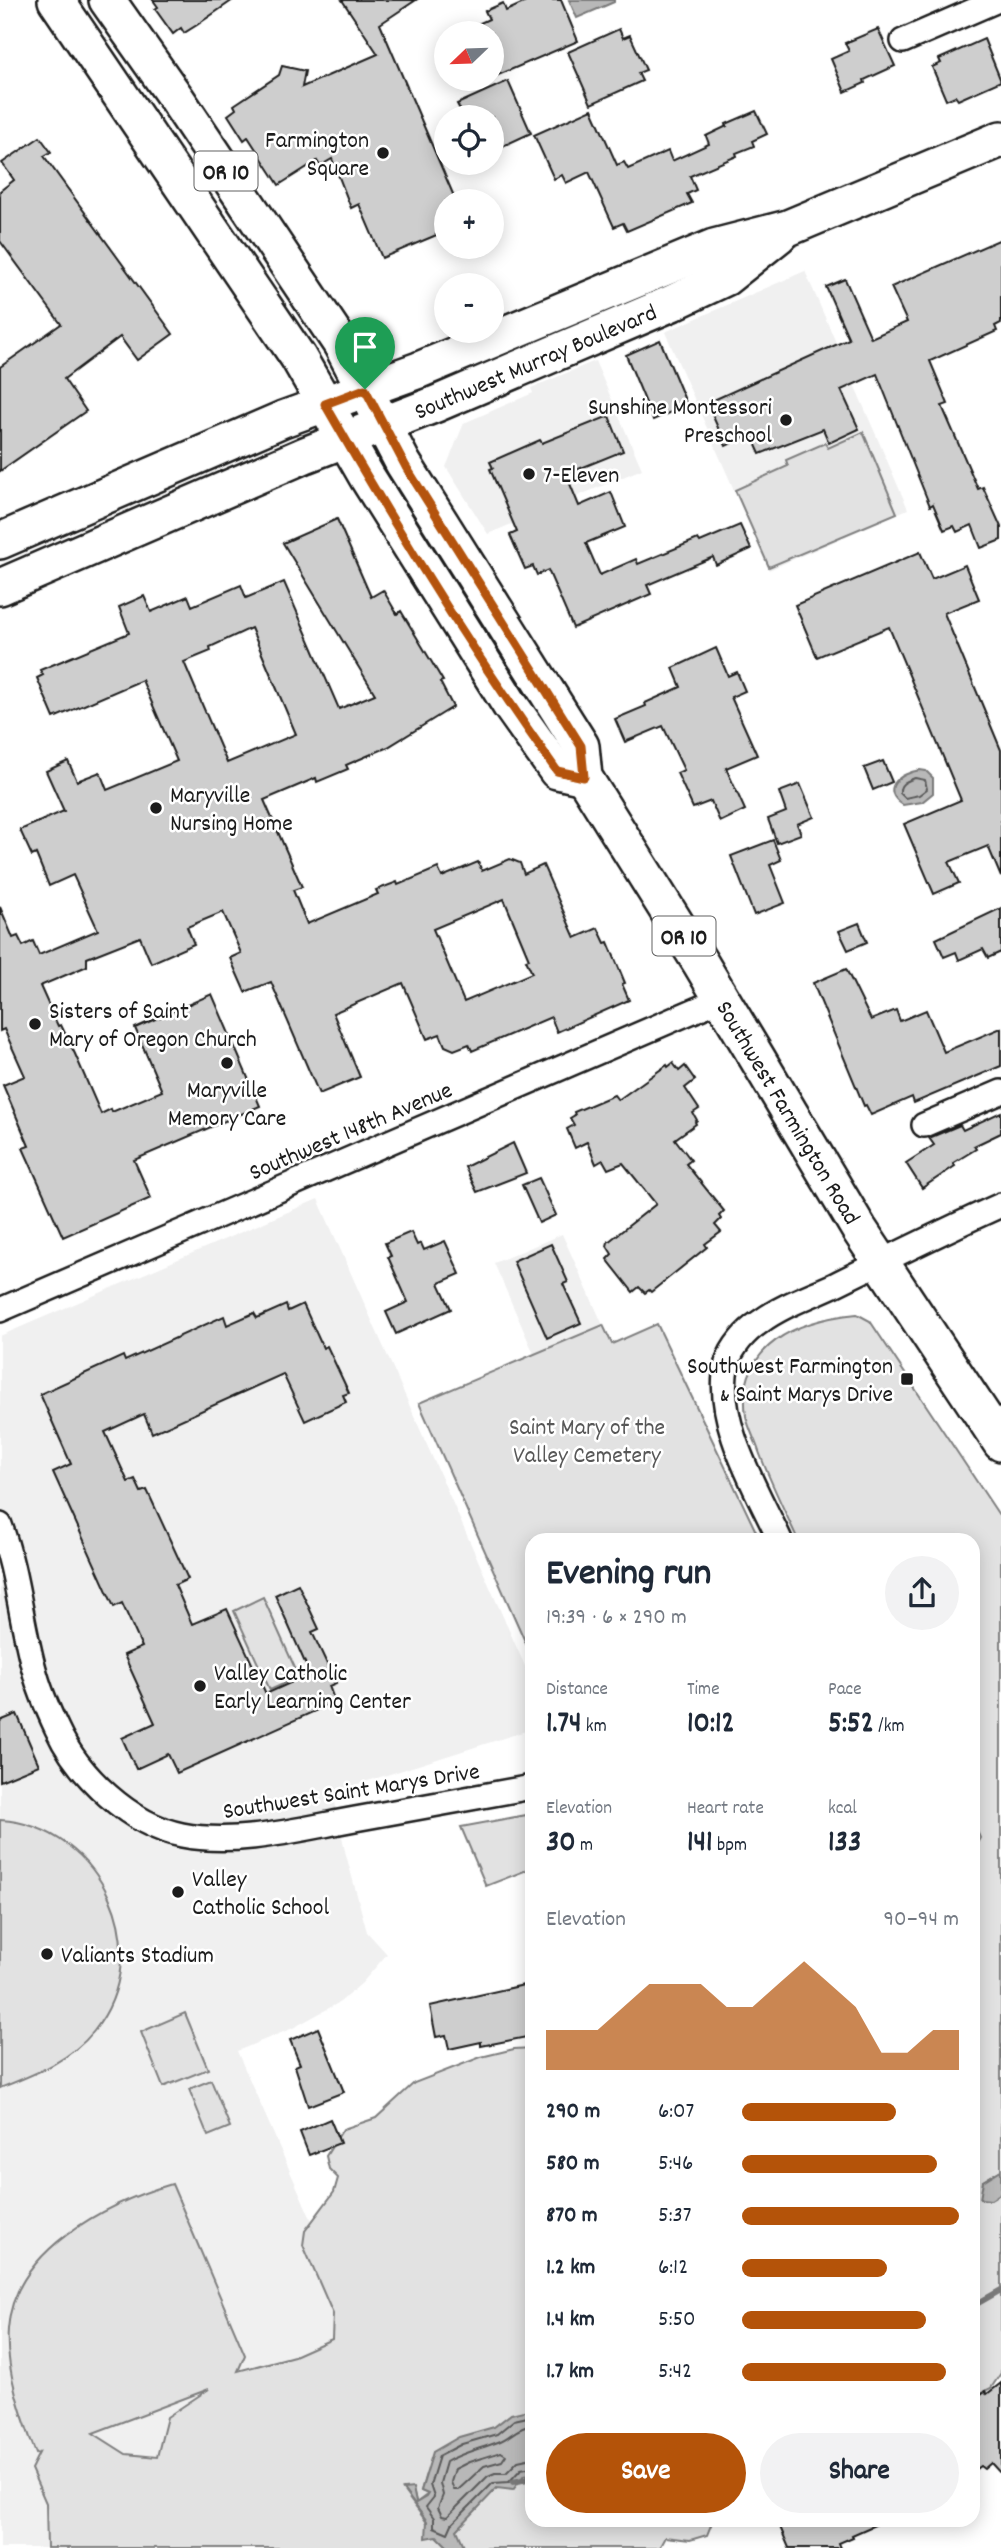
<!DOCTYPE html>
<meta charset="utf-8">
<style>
:root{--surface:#fff;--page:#f2f2f3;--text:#1f2937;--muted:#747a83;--accent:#b45309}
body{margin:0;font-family:Dekko,sans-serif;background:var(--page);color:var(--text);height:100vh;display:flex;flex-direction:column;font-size:26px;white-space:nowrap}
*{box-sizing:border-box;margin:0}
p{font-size:23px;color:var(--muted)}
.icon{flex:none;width:38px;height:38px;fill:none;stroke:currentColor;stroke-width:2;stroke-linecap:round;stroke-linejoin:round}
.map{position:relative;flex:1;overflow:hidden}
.panel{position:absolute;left:525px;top:1533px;width:455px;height:994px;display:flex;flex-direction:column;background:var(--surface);border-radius:21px;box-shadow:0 4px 18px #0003}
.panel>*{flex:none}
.needle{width:46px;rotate:247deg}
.fabs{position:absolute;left:434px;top:21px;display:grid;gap:14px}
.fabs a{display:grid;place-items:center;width:70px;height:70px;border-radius:50%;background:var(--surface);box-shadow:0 4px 18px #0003;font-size:35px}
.pin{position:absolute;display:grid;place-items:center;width:60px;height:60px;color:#fff;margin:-72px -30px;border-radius:50% 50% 50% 0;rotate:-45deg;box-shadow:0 0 7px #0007}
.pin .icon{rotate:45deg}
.round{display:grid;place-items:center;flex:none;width:74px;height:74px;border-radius:37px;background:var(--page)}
.head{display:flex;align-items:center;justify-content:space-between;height:119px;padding:0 21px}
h1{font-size:38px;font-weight:700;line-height:52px}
.figures{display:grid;grid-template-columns:repeat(3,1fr);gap:10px;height:119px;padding:7px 21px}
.figures div{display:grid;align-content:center}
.figures b{font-size:30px;font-weight:700}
.figures small{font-size:19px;font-weight:400}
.figures p{font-size:19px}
.chart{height:196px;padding:14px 21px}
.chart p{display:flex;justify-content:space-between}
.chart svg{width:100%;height:126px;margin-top:7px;fill:var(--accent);opacity:.7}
.primary-button{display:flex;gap:14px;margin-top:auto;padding:14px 21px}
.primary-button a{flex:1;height:80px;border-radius:42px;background:var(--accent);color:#fff;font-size:28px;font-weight:700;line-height:80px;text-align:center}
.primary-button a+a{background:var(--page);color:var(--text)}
ul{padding:0 21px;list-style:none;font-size:23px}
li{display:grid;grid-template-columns:112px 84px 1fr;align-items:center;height:52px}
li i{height:18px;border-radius:9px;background:var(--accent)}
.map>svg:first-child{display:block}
</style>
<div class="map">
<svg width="1001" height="2548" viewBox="0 0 1001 2548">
<rect width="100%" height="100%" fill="#fff"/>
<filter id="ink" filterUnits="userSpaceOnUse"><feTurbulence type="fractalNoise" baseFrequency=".0143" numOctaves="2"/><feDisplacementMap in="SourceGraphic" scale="14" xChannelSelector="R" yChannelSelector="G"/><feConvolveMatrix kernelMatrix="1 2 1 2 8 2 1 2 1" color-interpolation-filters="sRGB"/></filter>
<g filter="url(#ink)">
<!-- built -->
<g fill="#f0f0f0">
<polygon points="805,271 908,509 769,570 665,332"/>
<polygon points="595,361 642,469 488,534 446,467 464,423 533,393 531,388"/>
<polygon points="318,1199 532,1682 532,1729 333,1792 345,1851 367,1932 387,1954 362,1983 340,2002 293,2028 237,2051 401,2423 113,2548 0,2548 0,1336"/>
<polygon points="562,1234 603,1325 534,1354 494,1263"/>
</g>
<!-- green -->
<g fill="#e2e2e2" stroke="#7f7f7f" stroke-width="2" fill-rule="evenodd">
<polygon points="863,432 897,513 769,567 735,490 788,466 786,460 825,443 828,448"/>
<path d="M857 1314 870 1321 1001 1518V2170L983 2181 994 2198 1001 2193V2373L991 2388 973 2397V1850L980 1838 973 1822V1540H798C784 1509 768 1478 757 1446 753 1436 748 1426 746 1416 736 1345 798 1320 857 1314Z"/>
<polygon points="657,1324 760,1540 532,1540 532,1657 419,1403 603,1325 612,1344"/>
<polygon points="263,1597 299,1677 270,1690 234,1611"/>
<polygon points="532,1814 532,1868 486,1886 461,1827"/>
<path d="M0 1820C102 1826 158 1951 94 2031 70 2061 35 2074 0 2088Z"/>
<polygon points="185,2013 208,2069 163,2087 141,2032"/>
<path d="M532 2048V2520H713L707 2535 690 2540 665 2537 659 2548H457L425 2477 421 2491 428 2494 416 2503 413 2489 403 2490 437 2536 449 2548H47L46 2503 31 2469 39 2453 36 2454C22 2417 5 2369 8 2329 13 2251 106 2203 172 2184L245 2355 238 2371 294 2356 332 2339 333 2314 303 2245 305 2231 334 2192 338 2178 329 2169 326 2156 343 2129 376 2118 414 2083 481 2057 514 2049ZM209 2389 167 2417 157 2457 126 2454 93 2433Z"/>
<polygon points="211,2080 230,2127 208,2136 189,2089"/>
</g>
<!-- water -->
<g fill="#b8b8b8" stroke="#7a7a7a" stroke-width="2">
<polygon points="569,0 614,0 614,2 577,18"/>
<path d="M920 770 926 771 933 778V793L922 802 903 805C879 789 900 773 920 770Z"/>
<polygon points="1001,2170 1001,2193 991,2200 980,2199 983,2181"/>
<polygon points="532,2409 532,2474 524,2475 513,2490 497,2488 457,2530 465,2548 449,2548 437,2536 426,2538 427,2521 403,2489 413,2488 416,2503 426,2497 428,2494 421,2491 433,2452 459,2437 494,2427 511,2414"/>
</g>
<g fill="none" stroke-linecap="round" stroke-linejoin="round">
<!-- shore -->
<g stroke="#5a5a5a" stroke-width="2">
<path d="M915 778 925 780 927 789 919 795 905 798 900 793C899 783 907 781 915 778Z"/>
<polyline points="532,2416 514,2420 497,2434 462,2444 439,2456 430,2485 434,2497 426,2507 434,2518 434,2527 448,2533 452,2524 493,2483 509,2482 521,2469 532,2467"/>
<path d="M532 2425C513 2429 512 2437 498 2442 480 2449 463 2452 446 2462L440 2483 443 2495 438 2508 442 2516 447 2517 488 2476 495 2473H506L518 2461 532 2458"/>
<polygon points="501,2452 506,2455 502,2461 484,2466 458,2490 454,2490 451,2482 455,2469 469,2462"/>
</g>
<!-- stream -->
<g stroke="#7a7a7a" stroke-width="6">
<polyline points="973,2306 1001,2290"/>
<polyline points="513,2482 532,2478"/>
</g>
</g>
<!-- building -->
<g fill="#cecece" stroke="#1c1c1c" stroke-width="2" fill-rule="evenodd">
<polygon points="153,0 233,0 197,25 184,33 181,28 173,34 155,9 158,7"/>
<polygon points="342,0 416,0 380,24 456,201 446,201 446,231 382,258 359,204 351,208 332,159 320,166 317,161 279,185 248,137 244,140 228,115 236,109 234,105 279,75 282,66 305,71 302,87 378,54"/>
<polygon points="530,0 561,0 578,41 496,76 492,67 492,33 458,33 489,19 485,11 503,3 506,11"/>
<polygon points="619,29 623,38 630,35 646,70 638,73 642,81 591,104 568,52"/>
<polygon points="878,29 895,66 864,80 865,83 845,92 831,59 849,51 845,43"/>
<polygon points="984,39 1001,81 958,100 955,96 946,100 932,67 941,63 939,59"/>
<polygon points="508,81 531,133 492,151 492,117 464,117 457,104"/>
<polygon points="592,109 617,165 624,162 628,169 668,151 672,161 709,144 706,136 727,126 726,124 756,111 767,134 752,141 754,146 736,153 737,156 690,176 696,190 687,194 692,203 627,231 623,223 614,227 589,172 566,183 562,175 554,179 534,135"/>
<polygon points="40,137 51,152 44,156 173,334 137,360 120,337 64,379 86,411 0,471 0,367 61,324 0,241 0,191 14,180 2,163"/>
<polygon points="1001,239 1001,323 995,326 997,331 930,361 948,404 942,406 978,489 983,487 1001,527 1001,540 981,548 972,525 957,532 954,526 944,530 933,504 930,506 877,374 841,390 859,429 829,443 823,429 760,454 751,434 726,446 707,403 849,339 826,287 845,279 871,338 907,322 891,287"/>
<polygon points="660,340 687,405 653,420 626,355"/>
<polygon points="609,416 623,451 566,474 579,506 611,492 625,527 586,543 600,575 636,559 638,564 698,539 700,542 740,525 751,549 716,565 713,557 647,585 651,594 573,628 548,570 537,575 533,566 525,569 510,535 517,532 490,469 493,468 490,462 540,440 542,443"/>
<path d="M337 519 371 597 383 590 397 614 401 611 443 681 440 682 453 707 388 747 346 765 348 769 317 782 316 778 264 800 302 887 293 890 307 924 378 894 376 890 397 882 398 885 438 868 442 877 478 862 482 871 510 859 520 863 524 874 543 865 575 938 598 928 605 943 608 942 625 983 622 984 629 1000 557 1032 551 1017 472 1051 469 1044 454 1050 445 1046 440 1034 427 1039 403 983 333 1013 360 1077 319 1094 271 982 245 992 230 958 241 953 223 912 187 927 194 944 151 963 140 937 87 958V966L40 986 58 1026 61 1025 75 1054 101 1114 111 1109 112 1112 162 1091 135 1028 212 994 260 1106 134 1160 151 1198 63 1237 23 1148 29 1146 3 1085 25 1076 4 1029 0 1031V907L13 938 18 936 23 946 33 941 39 955 98 930 73 875 49 886 36 854 32 856 20 830 64 811 46 771 68 761 77 781 100 772 107 790 177 761 142 680 54 718 37 678 43 675 40 670 129 633 119 607 144 596 151 612 188 596 192 606 241 585 246 598 284 582 339 709 375 694 283 543ZM251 628 296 734 227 763 184 662 211 651 210 647ZM504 899 529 959 526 960 532 973 464 1002 433 929Z"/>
<polygon points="920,552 932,579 965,565 979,599 944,613 1001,750 1001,877 988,846 949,862 959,883 934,894 904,824 961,800 889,627 817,657 795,605"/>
<polygon points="716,648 728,676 737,672 745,691 731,697 757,755 726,768 745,810 720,822 711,801 693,808 677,773 684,770 663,726 625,742 615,719 646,706 645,703 681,687 673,668"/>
<polygon points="883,761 892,782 873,790 864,768"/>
<polygon points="800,784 814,817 797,824 801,834 777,843 768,819 786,812 779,792"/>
<polygon points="773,840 781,860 770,865 785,903 754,915 731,856"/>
<polygon points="1001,908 1001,952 988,958 983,949 959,960 956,952 944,957 936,939"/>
<polygon points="859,923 867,942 848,950 839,931"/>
<polygon points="846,969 871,1020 896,1010 900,1021 926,1010 944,1052 1001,1028 1001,1066 914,1103 912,1097 871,1115 866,1105 864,1106 813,983"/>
<polygon points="673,1063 679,1071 685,1066 695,1080 685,1088 699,1109 693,1113 697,1120 695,1122 696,1124 675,1139 691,1160 686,1164 724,1211 719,1216 721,1219 715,1225 721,1232 705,1244 707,1247 651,1292 649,1290 645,1293 639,1287 633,1292 607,1259 612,1254 607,1246 608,1242 656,1204 623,1163 608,1169 603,1160 596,1164 587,1142 575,1148 567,1129 574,1125 570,1118 575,1115 574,1112 614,1095 618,1100 667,1065 668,1067"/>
<polygon points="1001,1112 1001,1133 974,1146 976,1149 953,1163 955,1166 922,1188 906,1163 934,1145 929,1138 960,1125 963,1130"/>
<polygon points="513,1143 526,1173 477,1192 465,1167"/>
<polygon points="539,1178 556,1215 539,1223 522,1185"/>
<polygon points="411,1232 417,1245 421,1243 424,1250 445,1241 460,1274 439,1283 451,1309 396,1334 386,1312 408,1302 388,1257 391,1256 385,1243"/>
<polygon points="551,1244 568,1282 563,1284 581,1323 547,1338 513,1261"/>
<polygon points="303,1304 323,1348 327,1346 349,1393 343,1395 346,1402 305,1421 283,1374 152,1433 144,1414 105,1432 128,1482 135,1479 141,1492 147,1490 188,1579 175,1585 192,1624 227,1609 266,1694 310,1674 275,1595 298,1584 319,1629 312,1632 336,1683 329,1686 335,1702 177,1773 168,1754 136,1769 122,1738 155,1723 124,1655 142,1647 122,1603 114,1607 53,1472 71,1464 40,1394 123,1356 125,1361 224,1316 227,1325 254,1313 257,1318 286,1305 288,1311"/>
<polygon points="17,1714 39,1765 0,1781 0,1721"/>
<polygon points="524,1985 525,1989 532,1988 532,2036 481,2046 481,2042 449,2049 446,2035 436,2037 430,2006"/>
<polygon points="318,2028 344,2092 308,2106 295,2066 300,2064 290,2040"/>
<polygon points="330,2119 340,2143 309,2155 300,2132"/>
<polygon points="1001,2383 1001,2474 991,2463 984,2469 980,2466 973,2471 973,2400 985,2391 987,2394"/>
<polygon points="777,2520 886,2520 852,2535 853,2537 839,2543 841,2548 789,2548"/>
</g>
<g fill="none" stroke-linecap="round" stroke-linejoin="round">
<defs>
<g id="minor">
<polyline points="903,41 998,0"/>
<polyline points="924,1125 1001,1092"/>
<polyline points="0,1310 721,999"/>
<path d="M0 1525C17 1571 21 1622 34 1669 39 1689 48 1710 57 1729 78 1775 130 1825 182 1835 238 1846 300 1829 355 1819 414 1808 473 1798 532 1787"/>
<path d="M780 1540C757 1490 713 1419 727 1363 732 1347 746 1331 760 1322 783 1305 811 1296 836 1284 891 1257 945 1230 1001 1205"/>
</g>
<g id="primary">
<polyline points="56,0 298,357 367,477 510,705 557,771 584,777"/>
<polyline points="107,0 176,98 341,344 403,463 581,746 584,777 701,964 859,1229 1001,1443"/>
<polyline points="0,541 283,419 419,370 714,247 788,228 1001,139"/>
<polyline points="0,587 305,455 436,404 672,303 725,278 779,235"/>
</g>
</defs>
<!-- minor casing -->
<use href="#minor" stroke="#1c1c1c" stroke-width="28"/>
<!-- primary casing -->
<use href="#primary" stroke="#1c1c1c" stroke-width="40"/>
<!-- minor -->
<use href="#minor" stroke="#fff" stroke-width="23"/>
<!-- primary -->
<use href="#primary" stroke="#fff" stroke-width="35"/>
</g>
</g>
<g fill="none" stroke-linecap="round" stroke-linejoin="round" filter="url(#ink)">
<defs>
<path id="route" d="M365 389 406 467 581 746 584 777 557 771C473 653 396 529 325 404Z"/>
</defs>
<!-- route casing -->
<use href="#route" stroke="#fff" stroke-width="14"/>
<!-- route -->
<use href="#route" stroke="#b45309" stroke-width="9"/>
</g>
<!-- markers -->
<g fill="#1c1c1c" stroke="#fff" stroke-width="2.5">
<circle cx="383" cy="153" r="7"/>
<circle cx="786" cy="420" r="7"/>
<circle cx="529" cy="474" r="7"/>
<circle cx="156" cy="808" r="7"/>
<circle cx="35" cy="1024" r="7"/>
<circle cx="227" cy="1063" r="7"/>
<rect x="900" y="1372" width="14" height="14" rx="3.5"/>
<circle cx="200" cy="1686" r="7"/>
<circle cx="178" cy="1892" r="7"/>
<circle cx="47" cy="1954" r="7"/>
</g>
<g text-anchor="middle" stroke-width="5" stroke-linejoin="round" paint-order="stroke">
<!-- shield labels -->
<g fill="#fff" stroke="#606060" stroke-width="2">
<rect x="194.5" y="151.5" width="63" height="39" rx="5"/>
<rect x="652.5" y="916.5" width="63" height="39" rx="5"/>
</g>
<g font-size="23" font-weight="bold" fill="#1c1c1c">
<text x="226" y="179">OR 10</text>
<text x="684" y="944">OR 10</text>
</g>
<!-- poi labels -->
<g font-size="24" fill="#1c1c1c" stroke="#fff" text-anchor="start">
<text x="369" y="147" text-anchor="end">Farmington<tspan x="369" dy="28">Square</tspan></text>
<text x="772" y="414" text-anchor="end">Sunshine Montessori<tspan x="772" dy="28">Preschool</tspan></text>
<text x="543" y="482">7-Eleven</text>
<text x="170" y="802">Maryville<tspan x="170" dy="28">Nursing Home</tspan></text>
<text x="49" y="1018">Sisters of Saint<tspan x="49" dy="28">Mary of Oregon Church</tspan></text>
<text x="227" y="1097" text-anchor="middle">Maryville<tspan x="227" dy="28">Memory Care</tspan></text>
<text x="893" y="1373" text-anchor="end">Southwest Farmington<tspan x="893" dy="28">&amp; Saint Marys Drive</tspan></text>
<text x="214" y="1680">Valley Catholic<tspan x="214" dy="28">Early Learning Center</tspan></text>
<text x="192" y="1886">Valley<tspan x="192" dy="28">Catholic School</tspan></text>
<text x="61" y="1962">Valiants Stadium</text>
</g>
<!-- street labels -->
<g font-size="24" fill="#1c1c1c" stroke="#fff">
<text transform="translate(535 361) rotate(-23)" y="8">Southwest Murray Boulevard</text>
<text transform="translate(789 1112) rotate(59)" y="8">Southwest Farmington Road</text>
<text transform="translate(350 1130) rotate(-23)" y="8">Southwest 148th Avenue</text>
<text transform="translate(351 1790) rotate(-9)" y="8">Southwest Saint Marys Drive</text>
</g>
<!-- park labels -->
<g font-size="24" fill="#575757" stroke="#fff">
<text x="587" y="1434">Saint Mary of the<tspan x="587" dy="28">Valley Cemetery</tspan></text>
</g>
</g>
</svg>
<div class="fabs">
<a><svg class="needle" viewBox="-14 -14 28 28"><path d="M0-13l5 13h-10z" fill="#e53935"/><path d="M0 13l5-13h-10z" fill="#747a83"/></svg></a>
<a><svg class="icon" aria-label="locate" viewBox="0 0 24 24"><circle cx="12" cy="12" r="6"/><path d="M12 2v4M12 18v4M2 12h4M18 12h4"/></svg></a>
<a>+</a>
<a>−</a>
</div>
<div class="pin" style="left:365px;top:389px;background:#1e9e55"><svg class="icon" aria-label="arrive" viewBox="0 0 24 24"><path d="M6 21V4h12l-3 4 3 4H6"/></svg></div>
<section class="panel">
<div class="head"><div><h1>Evening run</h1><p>19:39 · 6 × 290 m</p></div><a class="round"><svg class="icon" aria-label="share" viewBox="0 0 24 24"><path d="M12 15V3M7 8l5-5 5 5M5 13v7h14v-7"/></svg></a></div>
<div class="figures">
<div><p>Distance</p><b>1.74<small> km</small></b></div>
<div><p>Time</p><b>10:12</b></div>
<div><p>Pace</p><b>5:52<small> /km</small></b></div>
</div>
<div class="figures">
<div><p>Elevation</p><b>30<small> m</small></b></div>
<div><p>Heart rate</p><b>141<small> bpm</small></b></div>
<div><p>kcal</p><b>133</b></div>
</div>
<div class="chart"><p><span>Elevation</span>90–94 m</p>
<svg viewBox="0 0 160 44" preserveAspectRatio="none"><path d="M0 44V30L10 30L20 30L30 22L40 14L50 14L60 14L70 22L80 22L90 14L100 6L110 14L120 22L130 38L140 38L150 30L160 30V44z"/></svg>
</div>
<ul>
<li><b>290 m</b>6:07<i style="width:71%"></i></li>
<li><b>580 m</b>5:46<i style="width:90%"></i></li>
<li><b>870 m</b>5:37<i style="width:100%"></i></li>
<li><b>1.2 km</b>6:12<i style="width:67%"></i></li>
<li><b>1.4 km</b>5:50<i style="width:85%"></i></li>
<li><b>1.7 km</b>5:42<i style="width:94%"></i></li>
</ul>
<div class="primary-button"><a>Save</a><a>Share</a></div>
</section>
</div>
